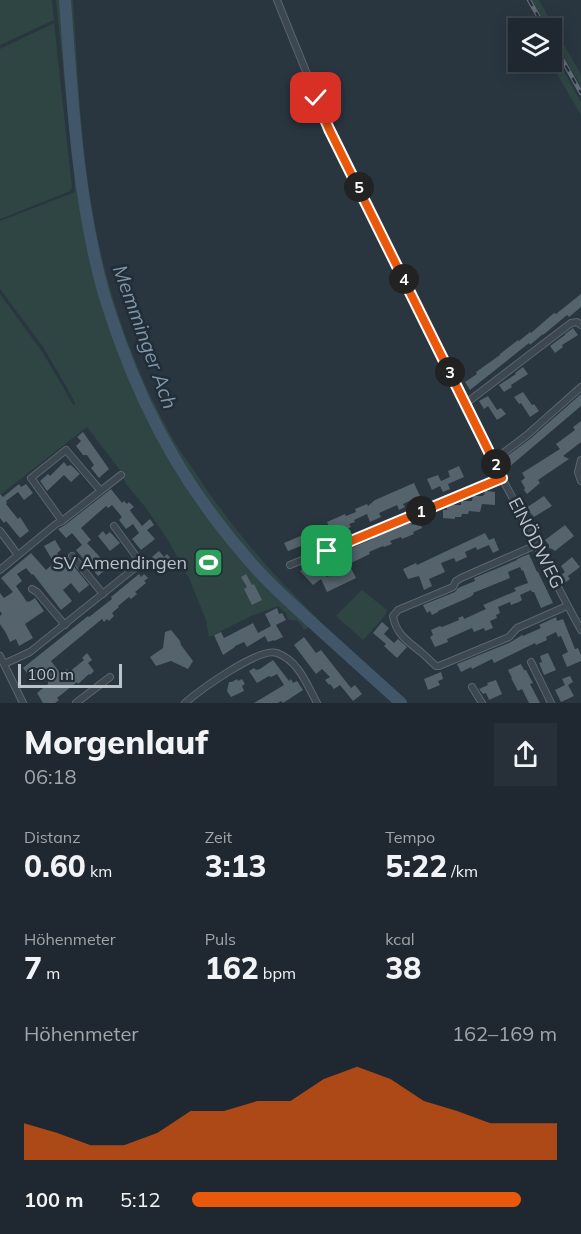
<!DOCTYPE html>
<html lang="de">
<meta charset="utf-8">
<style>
:root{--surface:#1f2830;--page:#273038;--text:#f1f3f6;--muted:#a1a6ab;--line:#3c444c;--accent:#ea580c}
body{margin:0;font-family:Mulish,sans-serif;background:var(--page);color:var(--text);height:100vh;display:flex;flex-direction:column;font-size:22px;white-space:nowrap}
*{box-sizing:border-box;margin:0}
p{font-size:20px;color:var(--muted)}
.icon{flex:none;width:33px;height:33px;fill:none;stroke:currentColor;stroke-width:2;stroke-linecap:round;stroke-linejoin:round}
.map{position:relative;height:703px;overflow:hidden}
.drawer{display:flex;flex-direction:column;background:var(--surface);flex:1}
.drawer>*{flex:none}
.fabs{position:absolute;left:508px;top:18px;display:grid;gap:12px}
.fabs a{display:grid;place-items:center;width:54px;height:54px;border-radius:0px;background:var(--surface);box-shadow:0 3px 15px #0003,0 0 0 2px var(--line);font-size:30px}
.scale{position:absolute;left:18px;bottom:15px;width:104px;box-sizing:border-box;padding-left:6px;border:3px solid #bac2ca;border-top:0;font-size:16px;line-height:21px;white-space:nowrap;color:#bac2ca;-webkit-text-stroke:4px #222d36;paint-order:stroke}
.pin{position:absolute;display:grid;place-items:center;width:51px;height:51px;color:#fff;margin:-26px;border-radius:12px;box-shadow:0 3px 9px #0006}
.km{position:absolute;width:30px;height:30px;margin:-15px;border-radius:50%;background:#222;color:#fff;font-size:16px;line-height:30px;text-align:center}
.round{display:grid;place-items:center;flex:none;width:63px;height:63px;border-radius:0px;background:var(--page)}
.overview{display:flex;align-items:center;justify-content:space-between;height:102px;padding:0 24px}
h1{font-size:33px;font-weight:800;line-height:45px}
.stats{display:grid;grid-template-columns:repeat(3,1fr);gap:9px;height:102px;padding:6px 24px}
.stats div{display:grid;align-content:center}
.stats b{font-size:30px;font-weight:800}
.stats small{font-size:16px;font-weight:400}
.stats p{font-size:16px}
.chart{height:168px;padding:12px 24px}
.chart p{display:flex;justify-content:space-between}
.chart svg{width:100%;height:108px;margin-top:6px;fill:var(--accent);opacity:.7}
ul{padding:0 24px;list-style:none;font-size:20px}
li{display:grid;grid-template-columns:96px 72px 1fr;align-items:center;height:45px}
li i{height:15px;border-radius:8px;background:var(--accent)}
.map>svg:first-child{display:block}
</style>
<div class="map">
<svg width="581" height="703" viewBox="0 0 581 703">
<rect width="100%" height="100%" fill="#293640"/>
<!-- green -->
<g fill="#2e4543">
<polygon points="0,0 52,0 54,20 0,45"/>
<path d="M56 0H73C78 70 80 140 92 209 105 286 131 363 169 432 175 444 183 455 191 466 228 524 270 572 319 620L304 630 301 625 297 620H289L286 613 278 606 251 616 209 637 206 620 189 578 168 540 146 508 126 484 120 470 87 427 0 495V294L43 353 74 406 75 403 67 388 44 348 0 289V221L75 192 73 165Z"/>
<polygon points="532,0 539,0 581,75 581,86 552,36 552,28 548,28"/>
<polygon points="54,23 72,188 68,192 0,219 0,49"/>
<polygon points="552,50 581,102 581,115 550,62 552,62"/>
<polygon points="362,590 387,610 384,617 363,640 336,616"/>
</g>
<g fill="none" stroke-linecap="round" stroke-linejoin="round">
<!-- river -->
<path stroke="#415668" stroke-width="12" d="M65 0C72 96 77 194 102 287 107 305 113 322 119 339 150 425 191 495 252 564 271 586 295 607 317 627 345 652 373 678 401 703"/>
</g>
<!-- building -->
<g fill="#55636d">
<polygon points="581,294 581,307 569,317 567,315 543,335 543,334 530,345 529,343 470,390 465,382 477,374 476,372 500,355 500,354 518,340 519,341 530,332 531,333 554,313 556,314"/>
<polygon points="573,328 578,335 562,345 563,347 555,353 550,346 565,335 565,334"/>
<polygon points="523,367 528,374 511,385 512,387 504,392 499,385 516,374 515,373"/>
<polygon points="523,392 532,405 534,404 539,411 530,417 521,403 519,404 514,397"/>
<polygon points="581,394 581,406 508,468 502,460 530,439"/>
<polygon points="488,396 497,410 501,408 506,414 497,420 488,406 484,409 479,401"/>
<polygon points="581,421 581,442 563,456 569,459 538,480 540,483 527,494 524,490 525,488 521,481 525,478 522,473 560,449 556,444 575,430 573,427"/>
<polygon points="83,432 109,469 99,478 91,468 94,465 87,455 83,455 76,446 81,441 77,437"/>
<polygon points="64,462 67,466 71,465 80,474 71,482 64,475 47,491 40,481 48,474 50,476"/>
<polygon points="459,466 464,477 448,484 450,489 443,492 440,486 432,490 427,479 438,475 441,481 450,477 448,471"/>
<polygon points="414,483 420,496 403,504 405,507 399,510 397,505 379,513 381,517 370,522 367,514 354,520 355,522 349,524 351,527 333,535 327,522 345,514 346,516 356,512 355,509 367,504 368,506 375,500"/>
<polygon points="19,484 21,487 26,484 33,493 24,500 18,492 6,501 7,503 6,504 18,519 20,517 29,531 20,538 6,521 4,523 0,518 0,494 3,497"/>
<polygon points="111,489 122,503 124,501 127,504 129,502 134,507 130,510 131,512 142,526 150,519 154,525 147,530 155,539 141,550 132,539 139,533 133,524 126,529 119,520 122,517 112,505 108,508 106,506 81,528 91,540 87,543 109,567 98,576 76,550 82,545 72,533 66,538 58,529 65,525"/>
<polygon points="485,491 495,492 495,505 482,504 480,512 469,511 468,514 462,514 461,517 455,517 455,519 443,518 443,510 447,510 447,506 450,505 461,505 461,501 472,501 473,496 482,496 484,495"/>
<polygon points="544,496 552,506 534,517 526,508"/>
<polygon points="411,522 412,525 420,522 422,528 413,532 414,534 402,539 401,537 390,541 392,544 384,547 383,546 369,552 370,554 349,564 356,578 327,592 321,579 313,585 300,571 312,562 327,577 344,569 343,567 349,564 347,549 351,548 373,539 372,538"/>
<polygon points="565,525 574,536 555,551 552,549 549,548 549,545 545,540"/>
<polygon points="103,531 106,535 110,532 120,543 110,551 98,536"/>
<polygon points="485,533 489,540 494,538 499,550 493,553 489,545 477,550 476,547 465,552 467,557 456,562 454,558 441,563 445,572 429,579 432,586 424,590 419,576 408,579 403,569 416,563 417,565 436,556"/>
<polygon points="311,534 314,541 288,551 284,543 303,535 304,537"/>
<polygon points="55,540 61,550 57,553 64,562 68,559 89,585 79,593 71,583 63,590 72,601 61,610 33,574 32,575 26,568 17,574 22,581 16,586 27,602 28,601 29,602 35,598 44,611 25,624 33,638 19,646 16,639 10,642 6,633 0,624 0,616 2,614 0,611 0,593 4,598 13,592 1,578 31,553 46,570 54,563 44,546"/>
<polygon points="159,551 164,557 167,554 172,560 158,571 153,566 157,562 152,557"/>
<polygon points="529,554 537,572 538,572 553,603 541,608 534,592 532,592 531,590 520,595 522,600 519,602 511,605 510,602 498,607 500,613 496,615 497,618 490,621 493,628 485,631 484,628 474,632 472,628 447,639 448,642 435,647 430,637 433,635 431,630 440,626 442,627 459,620 458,618 463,616 464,619 486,609 483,605 516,591 514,588 528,583 523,570 522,571 520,567 508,572 510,578 473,593 474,594 470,597 438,611 438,612 432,615 430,611 427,613 423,605 455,592 458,588 475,581 474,578 517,560 517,559"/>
<polygon points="572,557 580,567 568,576 570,579 563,584 559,577 565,572 561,566"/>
<polygon points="139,574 141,577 144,574 148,578 144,581 146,583 135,592 137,594 131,599 129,597 118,606 119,607 112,613 114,616 109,621 107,619 104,622 102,619 51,661 61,674 67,669 69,672 84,660 82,658 87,653 92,660 88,663 94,671 90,675 89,674 78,684 77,682 57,698 59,700 55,703 43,703 37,693 48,684 49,668 37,679 36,677 33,680 23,668 88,616 89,617 112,599 111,597"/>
<polygon points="246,574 252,585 254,584 262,600 252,605 244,589 247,587 241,577"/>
<polygon points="277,608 279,614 282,613 286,620 276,625 283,637 274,641 274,640 268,642 265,636 247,647 244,642 235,646 235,647 223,655 214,635 221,632 224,638 253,623 258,633 271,626 265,614"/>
<polygon points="556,617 557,621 563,619 575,649 578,648 581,655 581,661 567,667 562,655 568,652 561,636 558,637 556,632 546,637 547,640 536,645 535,643 494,663 492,659 472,669 471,667 461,672 457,664 511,642 522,635 523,636 541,628 539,625"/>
<polygon points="382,622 389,628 384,634 394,643 398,639 407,647 397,658 384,646 386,644 373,633"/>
<polygon points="171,630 180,641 181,645 193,661 188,669 171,661 156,666 150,657 163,648 165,632"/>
<polygon points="304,637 316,653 321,650 351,688 355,685 362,694 353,701 340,685 334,689 330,684 329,685 325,680 330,677 322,669 316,674 294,645"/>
<polygon points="548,653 556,670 544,675 539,663 542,662 540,656"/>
<polygon points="273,660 289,681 291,679 293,683 297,681 303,690 283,703 281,701 278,703 254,703 284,685 277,674 271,677 269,676 257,683 249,671 254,668 256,670 260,669"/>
<polygon points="521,664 524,670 526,670 533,683 530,684 540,703 529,703 522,689 518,691 511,678 512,678 508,670"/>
<polygon points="441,672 443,679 438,681 440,685 428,690 424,679"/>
<polygon points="570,676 573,682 568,685 574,696 561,702 555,690 565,685 562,679"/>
<polygon points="237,679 238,681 242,679 245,684 242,686 244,691 231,697 227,691 229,682 232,682"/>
<polygon points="496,680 502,694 489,700 486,693 483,694 479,689 488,685 487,683"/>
</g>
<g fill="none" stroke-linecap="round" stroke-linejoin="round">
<defs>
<g id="street">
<path d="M277 0 329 128 502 478C529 528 553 580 581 630"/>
<polyline points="465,404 571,323 577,322 581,325"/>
<polyline points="494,460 527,435 581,387"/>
<polyline points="581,460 578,472 581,481"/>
<polyline points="62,521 31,478 66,450 100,490"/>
<polyline points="0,531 18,555"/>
<path d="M536 545 461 578 456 581 453 587 398 610 393 616C396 635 409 642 422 653 427 657 431 662 436 666H439L509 637 517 628 567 606"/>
<polyline points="72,556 103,594"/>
<polyline points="290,565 502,478"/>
<polyline points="0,570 56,524 62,521 121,475"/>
<polyline points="32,589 37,592 65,625"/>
<polyline points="0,656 23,703"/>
<polyline points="531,662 551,703"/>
<polyline points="4,664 30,652 141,563 114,526"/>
<polyline points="472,687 482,703"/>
<polyline points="76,703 110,677"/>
<path d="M185 703C200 690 259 647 277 653 299 661 307 685 317 703"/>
</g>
</defs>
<!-- street casing -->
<use href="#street" stroke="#5b656e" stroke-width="8"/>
<!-- street -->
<use href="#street" stroke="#3d4750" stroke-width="6"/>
<defs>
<g id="rail">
<polyline points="529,0 545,28"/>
<polyline points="552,41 581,93"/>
</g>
</defs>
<!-- rail casing -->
<use href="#rail" stroke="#606c77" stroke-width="4.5"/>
<!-- rail -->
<use href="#rail" stroke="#222d36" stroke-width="2" stroke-dasharray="7" stroke-linecap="butt"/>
</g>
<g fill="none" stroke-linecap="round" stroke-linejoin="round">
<defs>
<polyline id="route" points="316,98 329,129 502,478 327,551"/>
</defs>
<!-- route casing -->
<use href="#route" stroke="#fff" stroke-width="12"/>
<!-- route -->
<use href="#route" stroke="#ea580c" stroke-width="8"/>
</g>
<!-- icons -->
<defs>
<symbol id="stadium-square" viewBox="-11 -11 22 22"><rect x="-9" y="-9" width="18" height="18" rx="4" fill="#2e9e5b" stroke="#222d36"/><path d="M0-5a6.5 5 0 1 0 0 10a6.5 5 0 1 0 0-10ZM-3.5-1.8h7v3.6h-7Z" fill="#fff"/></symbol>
</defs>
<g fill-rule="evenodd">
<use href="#stadium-square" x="192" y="546" width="33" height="33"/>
</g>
<g text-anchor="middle" stroke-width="5" stroke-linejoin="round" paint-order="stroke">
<!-- street labels -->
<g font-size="18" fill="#bac2ca" stroke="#222d36">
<text transform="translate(536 543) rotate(63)" y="6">EINÖDWEG</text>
</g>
<!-- poi labels -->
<g font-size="18" fill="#bac2ca" stroke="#222d36" text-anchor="end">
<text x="187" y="569">SV Amendingen</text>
</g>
<!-- water labels -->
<g font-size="20" font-style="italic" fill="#7e96aa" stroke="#222d36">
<text transform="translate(145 337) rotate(70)" y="7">Memminger Ach</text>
</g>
</g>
</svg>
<div class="fabs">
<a><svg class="icon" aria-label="layers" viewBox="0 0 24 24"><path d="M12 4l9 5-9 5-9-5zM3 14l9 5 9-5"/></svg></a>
</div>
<div class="scale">100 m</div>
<div class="pin" style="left:327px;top:551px;background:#1e9e55"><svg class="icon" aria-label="arrive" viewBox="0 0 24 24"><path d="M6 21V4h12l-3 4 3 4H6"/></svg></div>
<div class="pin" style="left:316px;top:98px;background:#d93025"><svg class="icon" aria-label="check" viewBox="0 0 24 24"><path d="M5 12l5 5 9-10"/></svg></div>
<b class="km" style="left:421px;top:511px">1</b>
<b class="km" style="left:496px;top:464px">2</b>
<b class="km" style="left:450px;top:372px">3</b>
<b class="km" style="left:404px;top:279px">4</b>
<b class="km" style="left:359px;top:187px">5</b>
</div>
<section class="drawer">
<div class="overview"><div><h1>Morgenlauf</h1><p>06:18</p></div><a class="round"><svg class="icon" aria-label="share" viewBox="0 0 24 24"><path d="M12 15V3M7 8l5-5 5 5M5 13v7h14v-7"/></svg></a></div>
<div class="stats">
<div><p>Distanz</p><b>0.60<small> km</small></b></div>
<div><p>Zeit</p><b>3:13</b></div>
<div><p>Tempo</p><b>5:22<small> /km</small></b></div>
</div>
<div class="stats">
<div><p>Höhenmeter</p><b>7<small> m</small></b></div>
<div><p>Puls</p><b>162<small> bpm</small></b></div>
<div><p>kcal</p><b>38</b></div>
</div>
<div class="chart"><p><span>Höhenmeter</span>162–169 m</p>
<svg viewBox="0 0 160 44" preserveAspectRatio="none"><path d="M0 44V29L10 33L20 38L30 38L40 33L50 24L60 24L70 20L80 20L90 11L100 6L110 11L120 20L130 24L140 29L150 29L160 29V44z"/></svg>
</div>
<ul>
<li><b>100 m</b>5:12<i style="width:90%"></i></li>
</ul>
</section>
